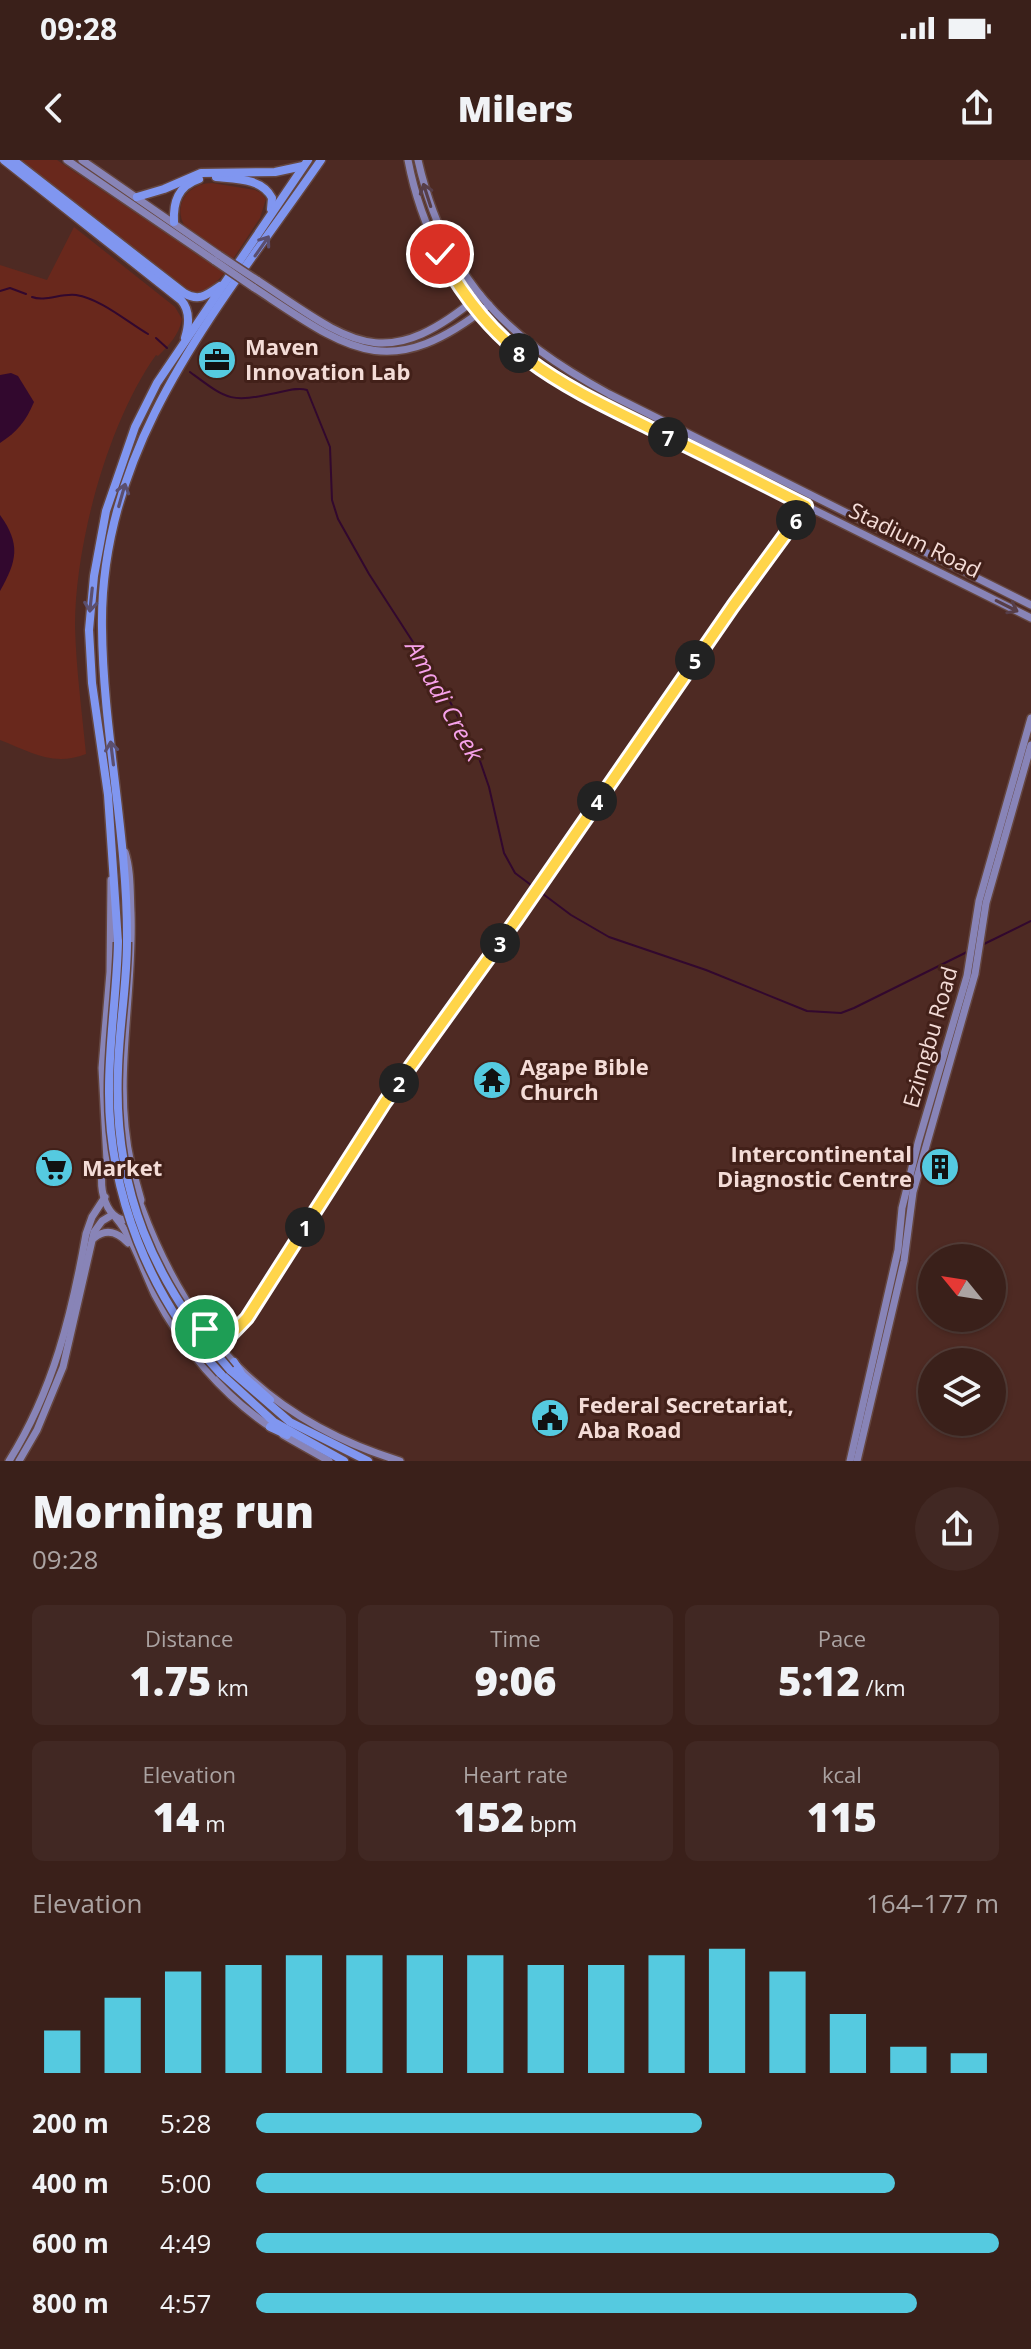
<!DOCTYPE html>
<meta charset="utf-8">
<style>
:root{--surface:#3a201a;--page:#412823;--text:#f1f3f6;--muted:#aba3a2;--line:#543e39;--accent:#55cae0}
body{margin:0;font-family:"Open Sans",sans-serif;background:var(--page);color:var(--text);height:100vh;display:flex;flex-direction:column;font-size:30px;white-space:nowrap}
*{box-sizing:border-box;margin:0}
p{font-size:26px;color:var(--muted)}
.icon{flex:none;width:44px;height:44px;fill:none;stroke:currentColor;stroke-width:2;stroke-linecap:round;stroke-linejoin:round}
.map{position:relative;height:1301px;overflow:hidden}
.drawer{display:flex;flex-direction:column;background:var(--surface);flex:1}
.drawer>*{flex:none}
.needle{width:52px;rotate:300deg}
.fabs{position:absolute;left:918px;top:1084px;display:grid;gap:16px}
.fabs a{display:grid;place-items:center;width:88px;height:88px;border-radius:50%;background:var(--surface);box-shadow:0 2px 6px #0004,0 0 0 2px var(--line);font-size:40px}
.pin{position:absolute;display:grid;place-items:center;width:68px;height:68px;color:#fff;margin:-34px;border:4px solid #fff;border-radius:50%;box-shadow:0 2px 8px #0007}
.km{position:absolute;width:40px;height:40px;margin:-20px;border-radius:50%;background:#222;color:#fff;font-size:22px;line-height:40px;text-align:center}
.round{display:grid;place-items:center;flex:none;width:84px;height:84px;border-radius:42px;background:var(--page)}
.headline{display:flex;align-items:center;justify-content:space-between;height:136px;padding:0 32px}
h1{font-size:44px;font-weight:800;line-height:60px}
.figures{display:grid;grid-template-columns:repeat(3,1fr);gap:12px;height:136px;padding:8px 32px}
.figures div{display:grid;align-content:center;border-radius:12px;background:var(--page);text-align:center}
.figures b{font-size:40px;font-weight:800}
.figures small{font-size:22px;font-weight:400}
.figures p{font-size:22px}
.chart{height:224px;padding:16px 32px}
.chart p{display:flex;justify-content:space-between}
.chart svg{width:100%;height:144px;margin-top:8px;stroke:var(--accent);stroke-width:6}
ul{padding:0 32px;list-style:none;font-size:26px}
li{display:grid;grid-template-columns:128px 96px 1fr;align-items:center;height:60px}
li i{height:20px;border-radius:10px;background:var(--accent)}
.status{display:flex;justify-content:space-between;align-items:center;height:56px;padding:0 40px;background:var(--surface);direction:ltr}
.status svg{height:22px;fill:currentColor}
header{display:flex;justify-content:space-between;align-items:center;height:104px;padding:0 32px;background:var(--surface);font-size:36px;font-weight:800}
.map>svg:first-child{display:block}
</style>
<div class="status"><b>09:28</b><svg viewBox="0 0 49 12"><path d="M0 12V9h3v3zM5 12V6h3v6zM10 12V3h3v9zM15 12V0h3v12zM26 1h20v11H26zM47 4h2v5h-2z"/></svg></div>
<header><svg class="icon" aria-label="back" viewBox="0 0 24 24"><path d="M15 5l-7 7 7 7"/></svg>Milers<svg class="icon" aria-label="share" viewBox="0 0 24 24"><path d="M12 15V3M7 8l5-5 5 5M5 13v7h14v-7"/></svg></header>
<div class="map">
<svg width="1031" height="1301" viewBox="0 0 1031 1301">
<rect width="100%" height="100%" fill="#4e2a23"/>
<!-- green -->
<g fill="#69281c">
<polygon points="17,0 57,0 225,113 203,135 191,134"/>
<path d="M212 23 255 30 261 33 266 39 260 58 233 99 186 68C171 46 188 23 212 23Z"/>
<path d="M74 67 175 147 182 159C179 175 169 185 158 196L156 195C108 262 75 384 75 466 76 509 82 551 86 594 53 607 31 592 0 580V105L47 120Z"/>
</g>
<!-- water -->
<g fill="#32082e">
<path d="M11 213 18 216 34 242C26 261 17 272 0 283V215Z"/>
<path d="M0 355C21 384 17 401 0 431Z"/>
</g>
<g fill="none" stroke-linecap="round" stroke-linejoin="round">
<!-- stream -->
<g stroke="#32082e" stroke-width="2">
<polyline points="0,131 10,128 26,134"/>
<path d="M32 137C45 142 61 133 76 135 101 139 126 161 148 174"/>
<polyline points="156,178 167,188"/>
<path d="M190 212C228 240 229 243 276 233 287 231 297 227 307 230L330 287 332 340 338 359 369 414 444 530 479 598 489 627 504 693 515 713 571 755 609 777 706 810 807 851 841 853 854 848 969 791"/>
<polyline points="982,785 1031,761"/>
</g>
<defs>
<polyline id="minor" points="219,1187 247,1158 385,942 516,760 730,449 806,346"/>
<g id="major">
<polyline points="67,0 215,101"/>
<polyline points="82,0 219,95"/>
<path d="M408 0C428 105 492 187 586 236L1031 458"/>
<path d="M418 0C445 119 505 177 609 234L1031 445"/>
<path d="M257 120C351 182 382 217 480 135"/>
<path d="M253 127C346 188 387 226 489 145"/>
<path d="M125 692C131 711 130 732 131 753 134 836 112 921 131 1004"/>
<path d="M117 997 131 1004 141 1040 136 1056C107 1074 93 1019 107 1001Z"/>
<polyline points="107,1001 102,908 110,812 111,720"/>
<path d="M141 1046C189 1176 266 1260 400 1301"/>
<path d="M116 1058C134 1079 143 1110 155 1135 182 1187 223 1236 272 1268"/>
<path d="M94 1078C106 1068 118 1072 128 1083"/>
<polyline points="283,1275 329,1301"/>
<path d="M9 1301C53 1231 72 1154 86 1074L92 1057 105 1037"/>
<polyline points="19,1301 37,1270 63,1207 94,1072 102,1061 112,1055"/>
<polyline points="850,1301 898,1090 902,1048 918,983 967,816 979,741 1031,558"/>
<polyline points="857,1301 904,1101 913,1032 975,814 986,743 1031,585"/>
</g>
<g id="highway">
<path d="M4 0 181 140C191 151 189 165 185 178"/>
<path d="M13 0 184 133C199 142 207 135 220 126"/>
<path d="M216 17C236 19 262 18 272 38L271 49"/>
<polyline points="137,37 164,29 201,13 275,12 303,6"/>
<path d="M174 62C173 42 178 26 199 19"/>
<polyline points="118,782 108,635 92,523 89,470 94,416 106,351 135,267 157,223 308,0"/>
<path d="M127 782C128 677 103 573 102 468 99 282 221 145 321 0"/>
<polyline points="234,1202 242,1215 270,1240"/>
<polyline points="230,1210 290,1262 368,1301"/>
<polyline points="220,1213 274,1262 344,1301"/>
<polyline points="270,1267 287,1275"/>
</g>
</defs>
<!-- minor casing -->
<use href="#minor" stroke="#644640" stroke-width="9"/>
<!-- major casing -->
<use href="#major" stroke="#644640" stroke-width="10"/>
<!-- highway casing -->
<use href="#highway" stroke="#644640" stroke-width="11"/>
<!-- minor -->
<use href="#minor" stroke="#946a62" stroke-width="6"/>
<!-- major -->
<use href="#major" stroke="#8884b7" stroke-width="7"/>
<!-- highway -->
<use href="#highway" stroke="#8096f0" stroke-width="8"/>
<defs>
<g id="major-bridge">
<polyline points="219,95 257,120"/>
<polyline points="215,101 253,127"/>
</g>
<g id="highway-bridge">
<path d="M118 782C117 831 109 880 109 929 108 1032 150 1138 220 1213"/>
<path d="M127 782C127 825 119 867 118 910 113 1029 153 1121 230 1210"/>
</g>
</defs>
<!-- major-bridge casing -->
<use href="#major-bridge" stroke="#644640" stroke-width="10" stroke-linecap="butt"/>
<!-- highway-bridge casing -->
<use href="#highway-bridge" stroke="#644640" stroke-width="11" stroke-linecap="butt"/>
<!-- major-bridge -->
<use href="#major-bridge" stroke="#8884b7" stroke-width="7"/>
<!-- highway-bridge -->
<use href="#highway-bridge" stroke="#8096f0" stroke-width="8"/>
</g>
<!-- one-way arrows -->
<defs><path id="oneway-shaft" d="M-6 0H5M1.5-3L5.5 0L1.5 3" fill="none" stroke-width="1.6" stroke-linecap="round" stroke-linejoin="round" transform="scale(2)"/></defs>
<g stroke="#573e48">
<use href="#oneway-shaft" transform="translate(427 35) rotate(-108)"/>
<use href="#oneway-shaft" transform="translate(1007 446) rotate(27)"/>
</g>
<g stroke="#5b4f6f">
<use href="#oneway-shaft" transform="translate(262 86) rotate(-55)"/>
<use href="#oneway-shaft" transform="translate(122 335) rotate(-74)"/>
<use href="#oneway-shaft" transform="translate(91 440) rotate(96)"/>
<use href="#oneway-shaft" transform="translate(112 593) rotate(-97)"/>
</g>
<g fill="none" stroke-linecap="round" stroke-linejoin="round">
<defs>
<path id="route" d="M205 1169 219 1187 247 1158 385 942 516 760 733 446 806 346C757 321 708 296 658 272 558 223 496 196 440 94"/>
</defs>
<!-- route casing -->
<use href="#route" stroke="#fff" stroke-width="16"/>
<!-- route -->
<use href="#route" stroke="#ffd54a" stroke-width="10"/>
</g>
<!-- icons -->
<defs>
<symbol id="office-disc" viewBox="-11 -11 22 22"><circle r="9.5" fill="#55cae0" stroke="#422019"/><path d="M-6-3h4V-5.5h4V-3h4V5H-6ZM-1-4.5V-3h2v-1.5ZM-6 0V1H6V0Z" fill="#111"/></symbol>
<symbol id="temple-disc" viewBox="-11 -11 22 22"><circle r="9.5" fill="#55cae0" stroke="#422019"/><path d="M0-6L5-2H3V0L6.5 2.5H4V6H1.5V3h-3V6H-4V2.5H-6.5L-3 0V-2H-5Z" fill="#111"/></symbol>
<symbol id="building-disc" viewBox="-11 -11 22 22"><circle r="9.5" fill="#55cae0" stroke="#422019"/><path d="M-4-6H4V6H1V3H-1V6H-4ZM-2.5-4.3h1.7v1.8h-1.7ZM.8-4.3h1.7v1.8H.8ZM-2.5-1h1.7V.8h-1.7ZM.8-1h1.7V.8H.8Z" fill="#111"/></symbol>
<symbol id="supermarket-disc" viewBox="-11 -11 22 22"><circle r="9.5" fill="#55cae0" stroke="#422019"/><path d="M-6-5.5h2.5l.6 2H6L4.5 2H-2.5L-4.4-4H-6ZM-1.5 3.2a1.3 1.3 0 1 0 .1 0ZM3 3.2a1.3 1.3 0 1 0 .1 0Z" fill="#111"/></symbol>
<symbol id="civic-disc" viewBox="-11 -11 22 22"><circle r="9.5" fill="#55cae0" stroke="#422019"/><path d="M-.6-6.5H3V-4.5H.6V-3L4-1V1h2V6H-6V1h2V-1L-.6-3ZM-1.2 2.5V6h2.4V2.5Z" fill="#111"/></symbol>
</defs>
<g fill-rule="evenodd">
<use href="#office-disc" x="195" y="178" width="44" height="44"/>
<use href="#temple-disc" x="470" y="898" width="44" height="44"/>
<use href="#building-disc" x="918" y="985" width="44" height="44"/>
<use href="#supermarket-disc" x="32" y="986" width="44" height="44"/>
<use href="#civic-disc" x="528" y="1236" width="44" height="44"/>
</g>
<g text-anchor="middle" stroke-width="6" stroke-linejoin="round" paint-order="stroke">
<!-- poi labels -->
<g font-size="22" font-weight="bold" fill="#f4dcd7" stroke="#422019" text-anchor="start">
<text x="245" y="195">Maven<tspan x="245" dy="25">Innovation Lab</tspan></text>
<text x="520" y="915">Agape Bible<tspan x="520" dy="25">Church</tspan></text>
<text x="912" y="1002" text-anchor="end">Intercontinental<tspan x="912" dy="25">Diagnostic Centre</tspan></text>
<text x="82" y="1016">Market</text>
<text x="578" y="1253">Federal Secretariat,<tspan x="578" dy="25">Aba Road</tspan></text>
</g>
<!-- street labels -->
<g font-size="22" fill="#f4dcd7" stroke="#422019">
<text transform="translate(915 380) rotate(26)" y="8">Stadium Road</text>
<text transform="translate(930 877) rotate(-74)" y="8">Ezimgbu Road</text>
</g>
<!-- water labels -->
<g font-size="24" font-style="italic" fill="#f6a1e9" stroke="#422019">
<text transform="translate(444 541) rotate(61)" y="8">Amadi Creek</text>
</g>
</g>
</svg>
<div class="fabs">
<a><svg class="needle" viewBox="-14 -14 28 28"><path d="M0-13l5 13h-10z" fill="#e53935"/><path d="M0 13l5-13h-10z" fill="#aba3a2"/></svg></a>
<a><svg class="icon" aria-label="layers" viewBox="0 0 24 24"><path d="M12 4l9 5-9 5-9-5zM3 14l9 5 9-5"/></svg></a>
</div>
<div class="pin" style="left:205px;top:1169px;background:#1e9e55"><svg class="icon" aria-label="arrive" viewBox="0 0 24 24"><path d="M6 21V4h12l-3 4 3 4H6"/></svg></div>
<div class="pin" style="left:440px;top:94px;background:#d93025"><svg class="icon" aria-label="check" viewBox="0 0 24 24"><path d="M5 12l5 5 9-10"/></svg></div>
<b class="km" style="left:305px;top:1067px">1</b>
<b class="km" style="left:399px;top:923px">2</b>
<b class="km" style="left:500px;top:783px">3</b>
<b class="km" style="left:597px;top:641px">4</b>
<b class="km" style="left:695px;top:500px">5</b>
<b class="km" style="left:796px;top:360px">6</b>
<b class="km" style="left:668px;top:277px">7</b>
<b class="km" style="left:519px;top:193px">8</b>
</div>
<section class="drawer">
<div class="headline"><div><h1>Morning run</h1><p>09:28</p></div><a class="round"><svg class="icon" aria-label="share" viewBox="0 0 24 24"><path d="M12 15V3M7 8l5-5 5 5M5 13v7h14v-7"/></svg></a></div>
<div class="figures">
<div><p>Distance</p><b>1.75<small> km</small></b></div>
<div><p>Time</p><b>9:06</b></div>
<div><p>Pace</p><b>5:12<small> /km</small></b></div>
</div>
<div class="figures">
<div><p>Elevation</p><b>14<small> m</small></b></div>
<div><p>Heart rate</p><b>152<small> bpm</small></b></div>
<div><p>kcal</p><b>115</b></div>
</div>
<div class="chart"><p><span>Elevation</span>164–177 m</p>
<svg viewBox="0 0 160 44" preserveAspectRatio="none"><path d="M5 44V31M15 44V21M25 44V13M35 44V11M45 44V8M55 44V8M65 44V8M75 44V8M85 44V11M95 44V11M105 44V8M115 44V6M125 44V13M135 44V26M145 44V36M155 44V38"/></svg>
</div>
<ul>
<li><b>200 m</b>5:28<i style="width:60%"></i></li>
<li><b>400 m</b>5:00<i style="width:86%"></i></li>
<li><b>600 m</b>4:49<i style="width:100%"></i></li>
<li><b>800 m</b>4:57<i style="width:89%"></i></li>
</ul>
</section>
